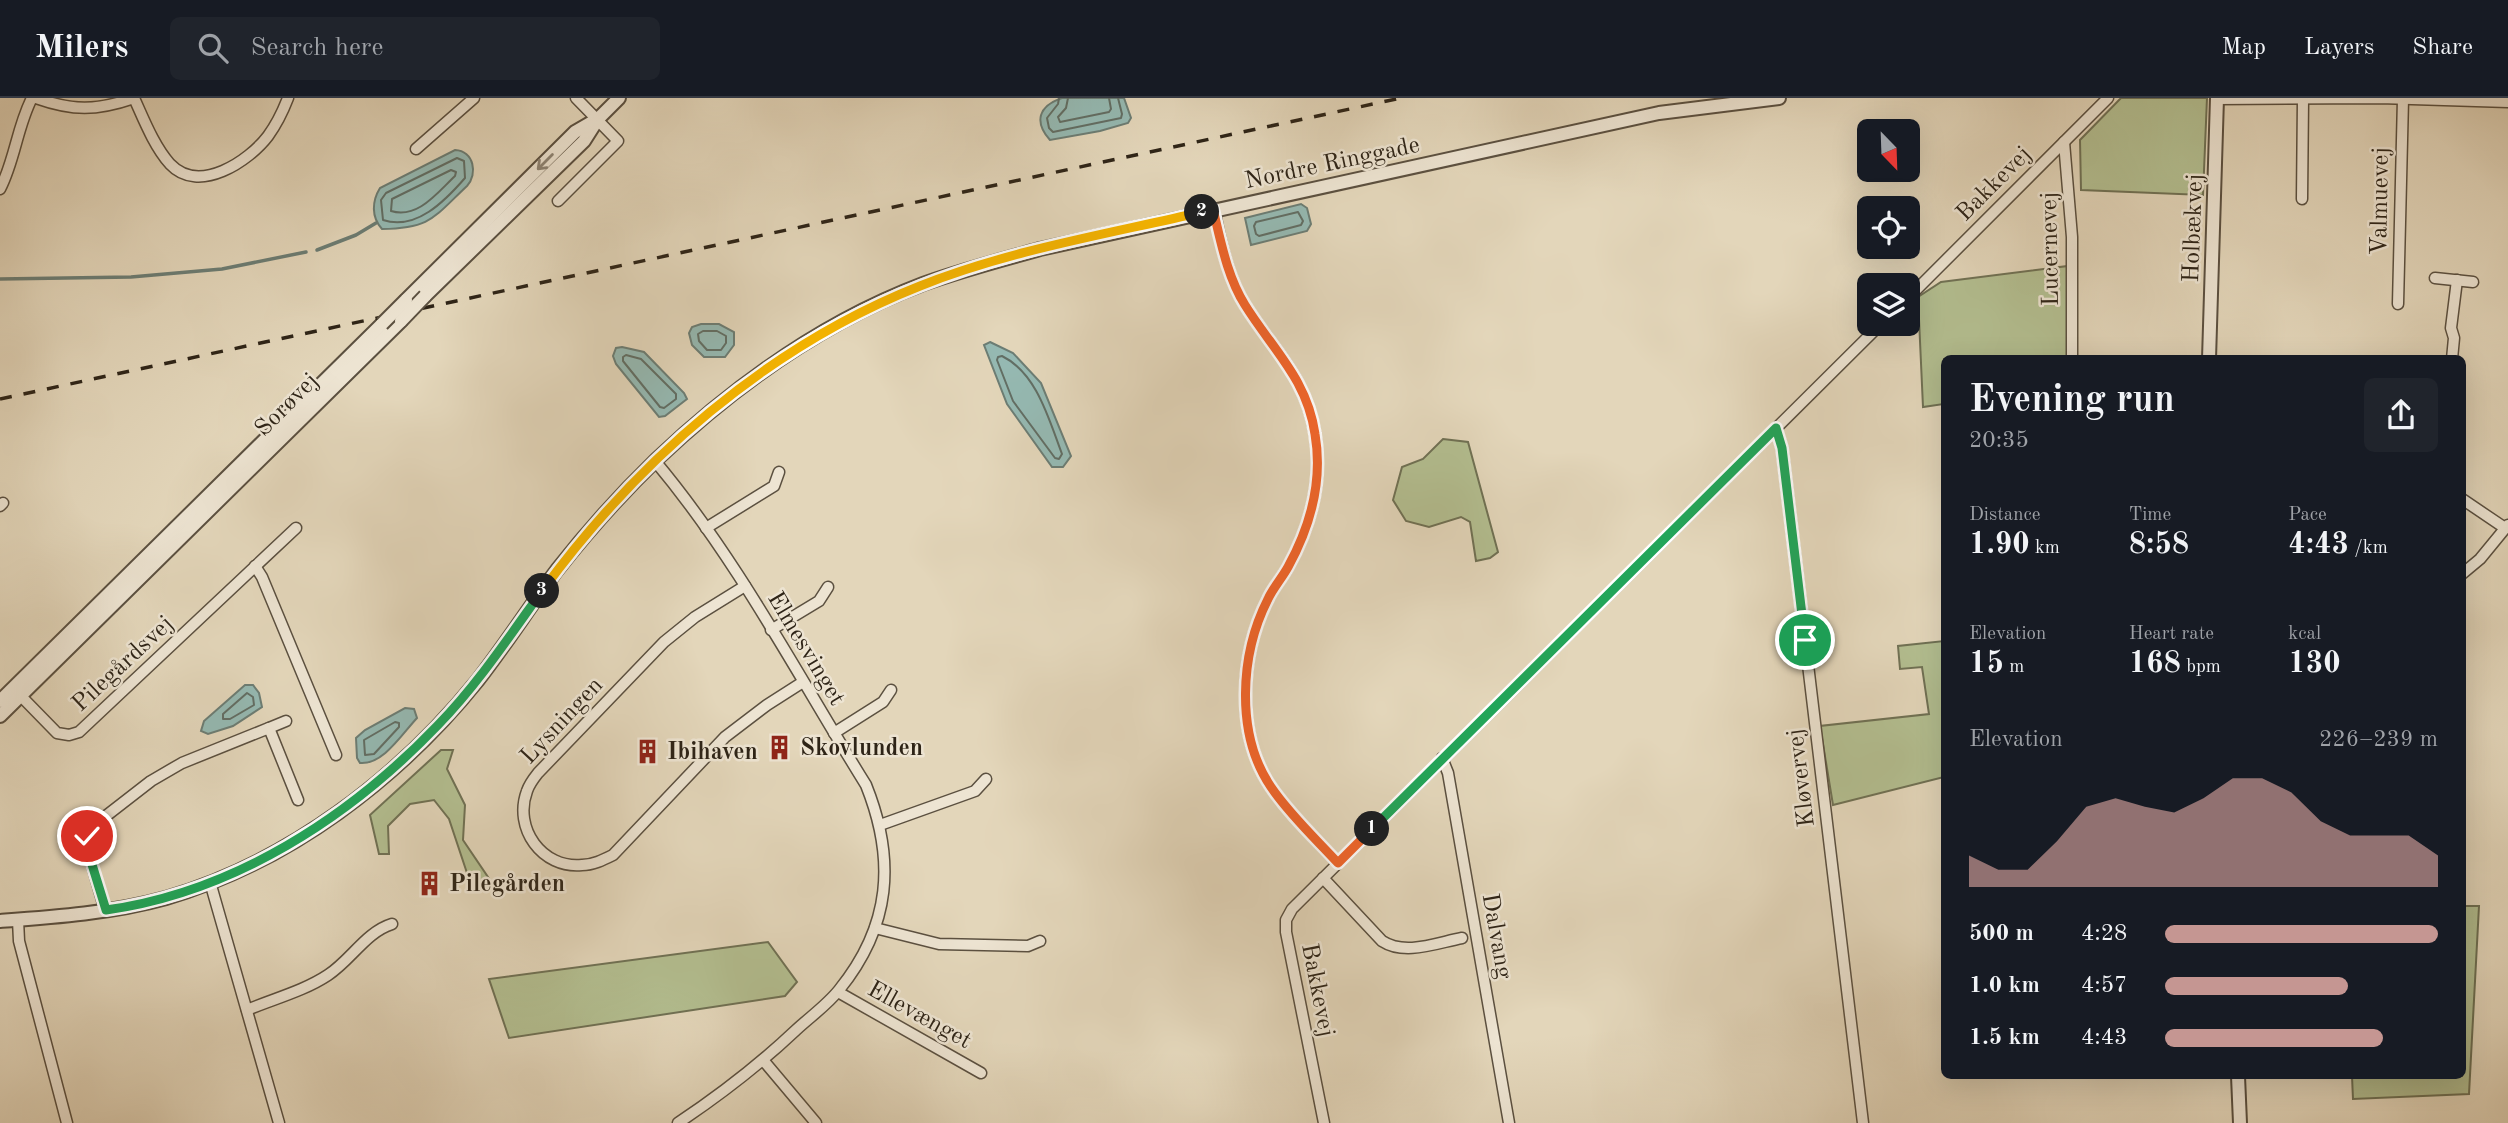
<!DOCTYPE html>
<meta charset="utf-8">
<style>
:root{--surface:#171b24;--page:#20242c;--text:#f1f3f6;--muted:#9ea1a6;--line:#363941;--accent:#c59692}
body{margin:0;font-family:"Old Standard TT",serif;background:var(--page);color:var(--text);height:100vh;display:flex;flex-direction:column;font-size:26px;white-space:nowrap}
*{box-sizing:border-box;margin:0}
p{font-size:23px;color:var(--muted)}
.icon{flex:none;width:38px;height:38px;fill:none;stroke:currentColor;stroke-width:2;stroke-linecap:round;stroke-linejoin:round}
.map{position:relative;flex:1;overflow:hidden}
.panel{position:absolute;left:1941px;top:257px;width:525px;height:724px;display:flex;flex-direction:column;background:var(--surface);border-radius:10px;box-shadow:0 7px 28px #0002}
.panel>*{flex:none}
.needle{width:46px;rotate:157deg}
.tools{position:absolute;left:1857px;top:21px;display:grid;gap:14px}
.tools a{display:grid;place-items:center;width:63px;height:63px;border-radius:10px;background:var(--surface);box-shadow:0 7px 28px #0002;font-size:35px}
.pin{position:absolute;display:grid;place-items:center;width:60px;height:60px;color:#fff;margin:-30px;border:4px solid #fff;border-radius:50%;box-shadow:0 2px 7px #0007}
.km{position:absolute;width:35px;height:35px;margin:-18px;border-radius:50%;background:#222;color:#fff;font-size:19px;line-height:35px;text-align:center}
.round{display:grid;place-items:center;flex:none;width:74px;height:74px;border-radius:10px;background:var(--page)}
.summary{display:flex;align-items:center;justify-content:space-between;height:119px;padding:0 28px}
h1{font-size:38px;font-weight:800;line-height:52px}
.metrics{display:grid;grid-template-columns:repeat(3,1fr);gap:10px;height:119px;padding:7px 28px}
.metrics div{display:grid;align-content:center}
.metrics b{font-size:30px;font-weight:800}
.metrics small{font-size:19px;font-weight:400}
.metrics p{font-size:19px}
.chart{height:196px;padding:14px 28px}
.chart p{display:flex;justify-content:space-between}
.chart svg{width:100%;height:126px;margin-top:7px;fill:var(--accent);opacity:.7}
ul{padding:0 28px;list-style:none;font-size:23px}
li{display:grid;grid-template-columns:112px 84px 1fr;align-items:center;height:52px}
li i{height:18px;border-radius:9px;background:var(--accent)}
header{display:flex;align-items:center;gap:42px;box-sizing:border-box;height:98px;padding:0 35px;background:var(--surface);border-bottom:2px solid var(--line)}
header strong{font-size:33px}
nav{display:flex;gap:38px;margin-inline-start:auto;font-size:24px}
.search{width:490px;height:63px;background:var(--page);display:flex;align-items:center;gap:18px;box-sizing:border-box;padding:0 24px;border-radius:10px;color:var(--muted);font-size:26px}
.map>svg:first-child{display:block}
</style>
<header>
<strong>Milers</strong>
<div class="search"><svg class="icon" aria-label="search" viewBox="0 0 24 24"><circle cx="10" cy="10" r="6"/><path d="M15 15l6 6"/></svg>Search here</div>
<nav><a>Map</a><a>Layers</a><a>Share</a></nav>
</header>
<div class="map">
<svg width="2508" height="1025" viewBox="0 0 2508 1025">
<rect width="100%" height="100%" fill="#e3d6ba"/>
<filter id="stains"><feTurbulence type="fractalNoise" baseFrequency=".00286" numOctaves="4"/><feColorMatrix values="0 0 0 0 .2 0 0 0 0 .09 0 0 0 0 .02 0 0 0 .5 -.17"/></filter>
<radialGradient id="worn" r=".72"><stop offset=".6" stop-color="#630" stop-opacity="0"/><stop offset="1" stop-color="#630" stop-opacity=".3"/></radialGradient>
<!-- green -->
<g fill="#b3be90" stroke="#707154" stroke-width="2">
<polygon points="2121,0 2207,0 2203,97 2081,92 2080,42"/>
<polygon points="2068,168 2068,261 1944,261 1944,306 1923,309 1918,199 1941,184"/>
<polygon points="1443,341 1468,344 1498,454 1490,460 1476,463 1470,424 1461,419 1429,429 1406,423 1393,402 1402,369 1423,361"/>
<polygon points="1944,543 1944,679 1833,707 1820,628 1929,616 1922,569 1900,571 1898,548"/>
<polygon points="441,652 453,652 447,671 465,707 463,742 492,785 471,787 449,721 434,702 410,706 388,728 389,756 379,756 370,717"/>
<polygon points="2462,808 2479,808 2469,996 2353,1001 2352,978 2462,978"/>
<polygon points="768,844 797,884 785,898 509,940 489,881"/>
</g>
<!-- water -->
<g fill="#95b9b2" stroke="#6c7d74" stroke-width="2">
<path d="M1062 0H1124L1131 20 1128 25 1100 33 1050 42C1034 24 1038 8 1062 0Z"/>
<path d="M455 52C474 53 478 76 467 88 433 120 431 130 382 131 371 119 372 103 380 90Z"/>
<polygon points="1301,106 1307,110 1311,126 1307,133 1251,147 1245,120"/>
<polygon points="701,226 719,226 734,234 734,247 725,259 704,259 692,247 689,235 692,229"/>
<polygon points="990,244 1013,255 1041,285 1071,358 1063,369 1052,369 1007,306 984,247"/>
<polygon points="622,249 644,254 684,295 687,301 665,318 659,319 616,266 613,258 616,250"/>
<polygon points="245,587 253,587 259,595 262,609 233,628 208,636 201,633 204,623"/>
<path d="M405 610 414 611 417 620C402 636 383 667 360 665L357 660 356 640 365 632Z"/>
</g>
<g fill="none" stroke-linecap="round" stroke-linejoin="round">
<!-- shore -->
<g stroke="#626e64" stroke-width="2">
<polyline points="1059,0 1058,6 1047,20 1049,30 1053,34 1121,20 1122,16 1118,0"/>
<polyline points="1068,0 1066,10 1058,19 1060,24 1109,14 1111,11 1109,0"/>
<path d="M457 60 464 63 465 80C445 103 416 133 383 122L381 102 386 95Z"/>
<path d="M451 72 456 74 455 78C437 95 418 121 391 113L392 101Z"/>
<polygon points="1298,114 1303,123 1301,127 1259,138 1256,136 1254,128 1256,124"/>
<polygon points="717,233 726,238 726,245 721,252 707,252 699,243 698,236 703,233"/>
<polygon points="626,257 641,261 676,296 676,301 664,310 660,309 623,263 623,259"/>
<path d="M1002 258C1037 275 1049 322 1062 356L1059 361 1055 360 1013 303 997 262 998 259Z"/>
<polygon points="247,595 253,599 254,607 230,621 223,621 223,616"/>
<polygon points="395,624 399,625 399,629 374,656 365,657 364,642"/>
</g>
<!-- stream -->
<g stroke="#6c7d74" stroke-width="3.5">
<polyline points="317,152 356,137 376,125"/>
<polyline points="0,181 131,179 222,171 306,154"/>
</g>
<defs>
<g id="minor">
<path d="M36 0C73 13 96 13 134 0"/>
<path d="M134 0C144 22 154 48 170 66 199 97 249 63 268 38 276 27 283 13 288 0"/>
<polyline points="2217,1 2380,0 2508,4"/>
<polyline points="2064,44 2072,139 2072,258"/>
<polyline points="416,51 474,0"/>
<path d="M0 91C15 62 17 29 32 0"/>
<polyline points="2302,101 2303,1"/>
<polyline points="558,103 618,43 576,0"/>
<path d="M1214 111C1221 144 1227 178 1245 207 1274 253 1306 279 1315 336 1323 383 1310 429 1288 469 1282 480 1273 490 1268 501 1240 556 1235 636 1271 689 1290 717 1316 741 1338 765"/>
<polyline points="2435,180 2473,184"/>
<polyline points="1908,200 2108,0"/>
<polyline points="2398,206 2403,1"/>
<polyline points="2452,261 2454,240 2451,230 2457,182"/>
<polyline points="1776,330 1782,350 1863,1025"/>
<path d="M655 363C738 462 798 578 866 687 896 762 891 828 839 892 827 907 810 919 796 932 759 967 720 997 678 1025"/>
<polyline points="2462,401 2505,430"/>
<polyline points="0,408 3,405"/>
<polyline points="706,430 774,388 779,374"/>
<polyline points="255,468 262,479 336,657"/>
<polyline points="2462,476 2480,461 2508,427"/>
<path d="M745 488 695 519 664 544 538 675C534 680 529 687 527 693 513 730 542 771 582 767 593 767 603 762 613 757L725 639 767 607 803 584"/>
<polyline points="771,532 819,503 828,489"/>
<polyline points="16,593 57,635 69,637 79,634 296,430"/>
<polyline points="269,630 286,623"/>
<polyline points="834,635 883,604 891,592"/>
<polyline points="1442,660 1448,675 1509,1025"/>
<polyline points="880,727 975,693 986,681"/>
<path d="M1323 780 1382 843C1405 858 1436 845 1462 840"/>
<polyline points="210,784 279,1025"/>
<polyline points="105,812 86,747 87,738 93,728 151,683 182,665 269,630 298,702"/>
<polyline points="18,822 19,843 67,1025"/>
<polyline points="875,830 939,846 1028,848 1040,843"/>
<polyline points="838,894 981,975"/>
<path d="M247 912C273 901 304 893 328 877 351 862 366 834 392 826"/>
<polyline points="763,962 816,1025"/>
<polyline points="1324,1025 1286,834 1286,822 1292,811 1881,226"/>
</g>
<g id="tertiary">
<polyline points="425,198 584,43 598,21 619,0"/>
<polyline points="406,202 575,34 594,23"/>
<polyline points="2209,261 2217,0"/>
<polyline points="0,603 382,226"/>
<polyline points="0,618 401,223"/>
<path d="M0 823C55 819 112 815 166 800 289 764 398 681 478 582 506 546 530 508 557 472 587 434 621 396 656 362 734 288 822 224 923 186 962 172 1001 162 1040 151L1659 15 1779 0"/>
<polyline points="2238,978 2240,1025"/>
</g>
</defs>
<!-- minor casing -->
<use href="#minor" stroke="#5b5040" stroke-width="13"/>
<!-- tertiary casing -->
<use href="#tertiary" stroke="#5b5040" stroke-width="16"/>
<!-- minor -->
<use href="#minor" stroke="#ede4d2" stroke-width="10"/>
<!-- tertiary -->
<use href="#tertiary" stroke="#ede4d2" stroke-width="12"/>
<!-- rail -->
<polyline stroke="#2e2417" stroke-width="3.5" stroke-dasharray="12 12" stroke-linecap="butt" points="0,301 1401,0"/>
<defs>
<g id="tertiary-bridge">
<polyline points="401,223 425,198"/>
<polyline points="382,226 406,202"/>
</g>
</defs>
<!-- tertiary-bridge casing -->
<use href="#tertiary-bridge" stroke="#5b5040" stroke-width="16" stroke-linecap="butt"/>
<!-- tertiary-bridge -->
<use href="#tertiary-bridge" stroke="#ede4d2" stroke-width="12"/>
</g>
<!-- one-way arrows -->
<defs><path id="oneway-shaft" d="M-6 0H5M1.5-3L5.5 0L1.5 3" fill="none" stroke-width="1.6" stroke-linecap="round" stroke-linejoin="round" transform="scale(1.75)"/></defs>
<use stroke="#8e8474" href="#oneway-shaft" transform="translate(545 64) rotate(135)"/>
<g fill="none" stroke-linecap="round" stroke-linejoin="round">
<defs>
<polyline id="split-1" points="1372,731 1776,330 1782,350 1805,542"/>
<path id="split-2" d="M1202 114 1213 111C1221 144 1227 178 1245 207 1273 252 1307 281 1315 336 1323 383 1310 429 1288 469 1282 480 1273 490 1268 501 1240 556 1235 636 1271 689 1290 717 1316 741 1338 765L1372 731"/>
<path id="split-3" d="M542 493C638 362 768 248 920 188 1010 152 1108 136 1202 114"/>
<path id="split-4" d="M87 738 86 747 106 812C234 794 349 720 438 627 477 587 509 539 542 493"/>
</defs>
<!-- split-1 casing -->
<use href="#split-1" stroke="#fff" stroke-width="14"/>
<!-- split-2 casing -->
<use href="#split-2" stroke="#fff" stroke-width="14"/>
<!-- split-3 casing -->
<use href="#split-3" stroke="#fff" stroke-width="14"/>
<!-- split-4 casing -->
<use href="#split-4" stroke="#fff" stroke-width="14"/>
<!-- split-1 -->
<use href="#split-1" stroke="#22a559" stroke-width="9"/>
<!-- split-2 -->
<use href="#split-2" stroke="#f0652b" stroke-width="9"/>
<!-- split-3 -->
<use href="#split-3" stroke="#f5b400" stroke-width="9"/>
<!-- split-4 -->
<use href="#split-4" stroke="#22a559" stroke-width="9"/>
</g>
<!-- icons -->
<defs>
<symbol id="building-bare" viewBox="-9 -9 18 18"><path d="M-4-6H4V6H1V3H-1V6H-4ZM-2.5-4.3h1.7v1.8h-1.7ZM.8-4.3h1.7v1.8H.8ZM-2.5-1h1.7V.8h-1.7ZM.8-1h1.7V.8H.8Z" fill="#8f2418" stroke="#ede4d2" stroke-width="2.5" paint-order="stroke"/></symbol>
</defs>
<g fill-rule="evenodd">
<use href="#building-bare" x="762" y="632" width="35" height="35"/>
<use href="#building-bare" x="630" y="636" width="35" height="35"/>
<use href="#building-bare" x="412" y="768" width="35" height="35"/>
</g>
<g text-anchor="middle" stroke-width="5" stroke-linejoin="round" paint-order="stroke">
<!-- street labels -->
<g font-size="24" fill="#2e2417" stroke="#ede4d2">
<text transform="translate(1332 64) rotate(-12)" y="8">Nordre Ringgade</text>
<text transform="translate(1993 85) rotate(-45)" y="8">Bakkevej</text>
<text transform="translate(2379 103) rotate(-89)" y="8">Valmuevej</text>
<text transform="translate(2192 130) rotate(-88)" y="8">Holbækvej</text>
<text transform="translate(2049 151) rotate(-91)" y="8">Lucernevej</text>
<text transform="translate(286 306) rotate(-45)" y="8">Sorøvej</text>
<text transform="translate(807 550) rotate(59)" y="8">Elmesvinget</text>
<text transform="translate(122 565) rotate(-43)" y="8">Pilegårdsvej</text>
<text transform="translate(561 622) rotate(-47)" y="8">Lysningen</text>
<text transform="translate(1800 680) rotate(-97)" y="8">Kløvervej</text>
<text transform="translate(1498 838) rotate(80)" y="8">Dalvang</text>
<text transform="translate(1319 892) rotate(79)" y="8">Bakkevej</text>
<text transform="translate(920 916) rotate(29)" y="8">Ellevænget</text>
</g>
<!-- poi labels -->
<g font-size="24" font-weight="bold" fill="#2e2417" stroke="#ede4d2" text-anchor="start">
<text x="800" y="657">Skovlunden</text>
<text x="667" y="661">Ibihaven</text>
<text x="449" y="793">Pilegården</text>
</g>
</g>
<rect width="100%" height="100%" filter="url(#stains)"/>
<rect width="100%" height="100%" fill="url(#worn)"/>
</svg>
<div class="tools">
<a><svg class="needle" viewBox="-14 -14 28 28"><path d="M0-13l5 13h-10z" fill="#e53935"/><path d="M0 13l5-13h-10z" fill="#9ea1a6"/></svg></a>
<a><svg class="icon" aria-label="locate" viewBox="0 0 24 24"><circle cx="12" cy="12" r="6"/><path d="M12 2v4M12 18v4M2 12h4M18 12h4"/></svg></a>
<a><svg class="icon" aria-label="layers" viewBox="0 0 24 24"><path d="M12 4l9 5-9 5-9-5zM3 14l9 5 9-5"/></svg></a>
</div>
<div class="pin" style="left:1805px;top:542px;background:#1e9e55"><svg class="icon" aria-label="arrive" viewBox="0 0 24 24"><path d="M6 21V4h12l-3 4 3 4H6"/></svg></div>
<div class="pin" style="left:87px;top:738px;background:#d93025"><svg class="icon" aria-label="check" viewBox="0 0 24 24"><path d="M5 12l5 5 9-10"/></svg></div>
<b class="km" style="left:1372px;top:731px">1</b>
<b class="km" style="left:1202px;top:114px">2</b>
<b class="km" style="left:542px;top:493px">3</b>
<section class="panel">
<div class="summary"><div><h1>Evening run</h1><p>20:35</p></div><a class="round"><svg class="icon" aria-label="share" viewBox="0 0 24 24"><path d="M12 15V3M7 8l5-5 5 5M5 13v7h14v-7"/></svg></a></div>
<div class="metrics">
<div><p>Distance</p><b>1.90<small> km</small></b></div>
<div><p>Time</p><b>8:58</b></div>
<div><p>Pace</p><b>4:43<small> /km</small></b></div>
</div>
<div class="metrics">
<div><p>Elevation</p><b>15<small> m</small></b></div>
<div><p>Heart rate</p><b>168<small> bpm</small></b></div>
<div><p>kcal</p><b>130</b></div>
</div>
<div class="chart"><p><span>Elevation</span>226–239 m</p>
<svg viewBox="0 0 160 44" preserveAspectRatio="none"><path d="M0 44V33L10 38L20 38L30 28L40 16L50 13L60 16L70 18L80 13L90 6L100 6L110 11L120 21L130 26L140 26L150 26L160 33V44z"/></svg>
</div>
<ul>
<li><b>500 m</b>4:28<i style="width:100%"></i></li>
<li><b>1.0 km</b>4:57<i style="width:67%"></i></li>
<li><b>1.5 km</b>4:43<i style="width:80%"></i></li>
</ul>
</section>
</div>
